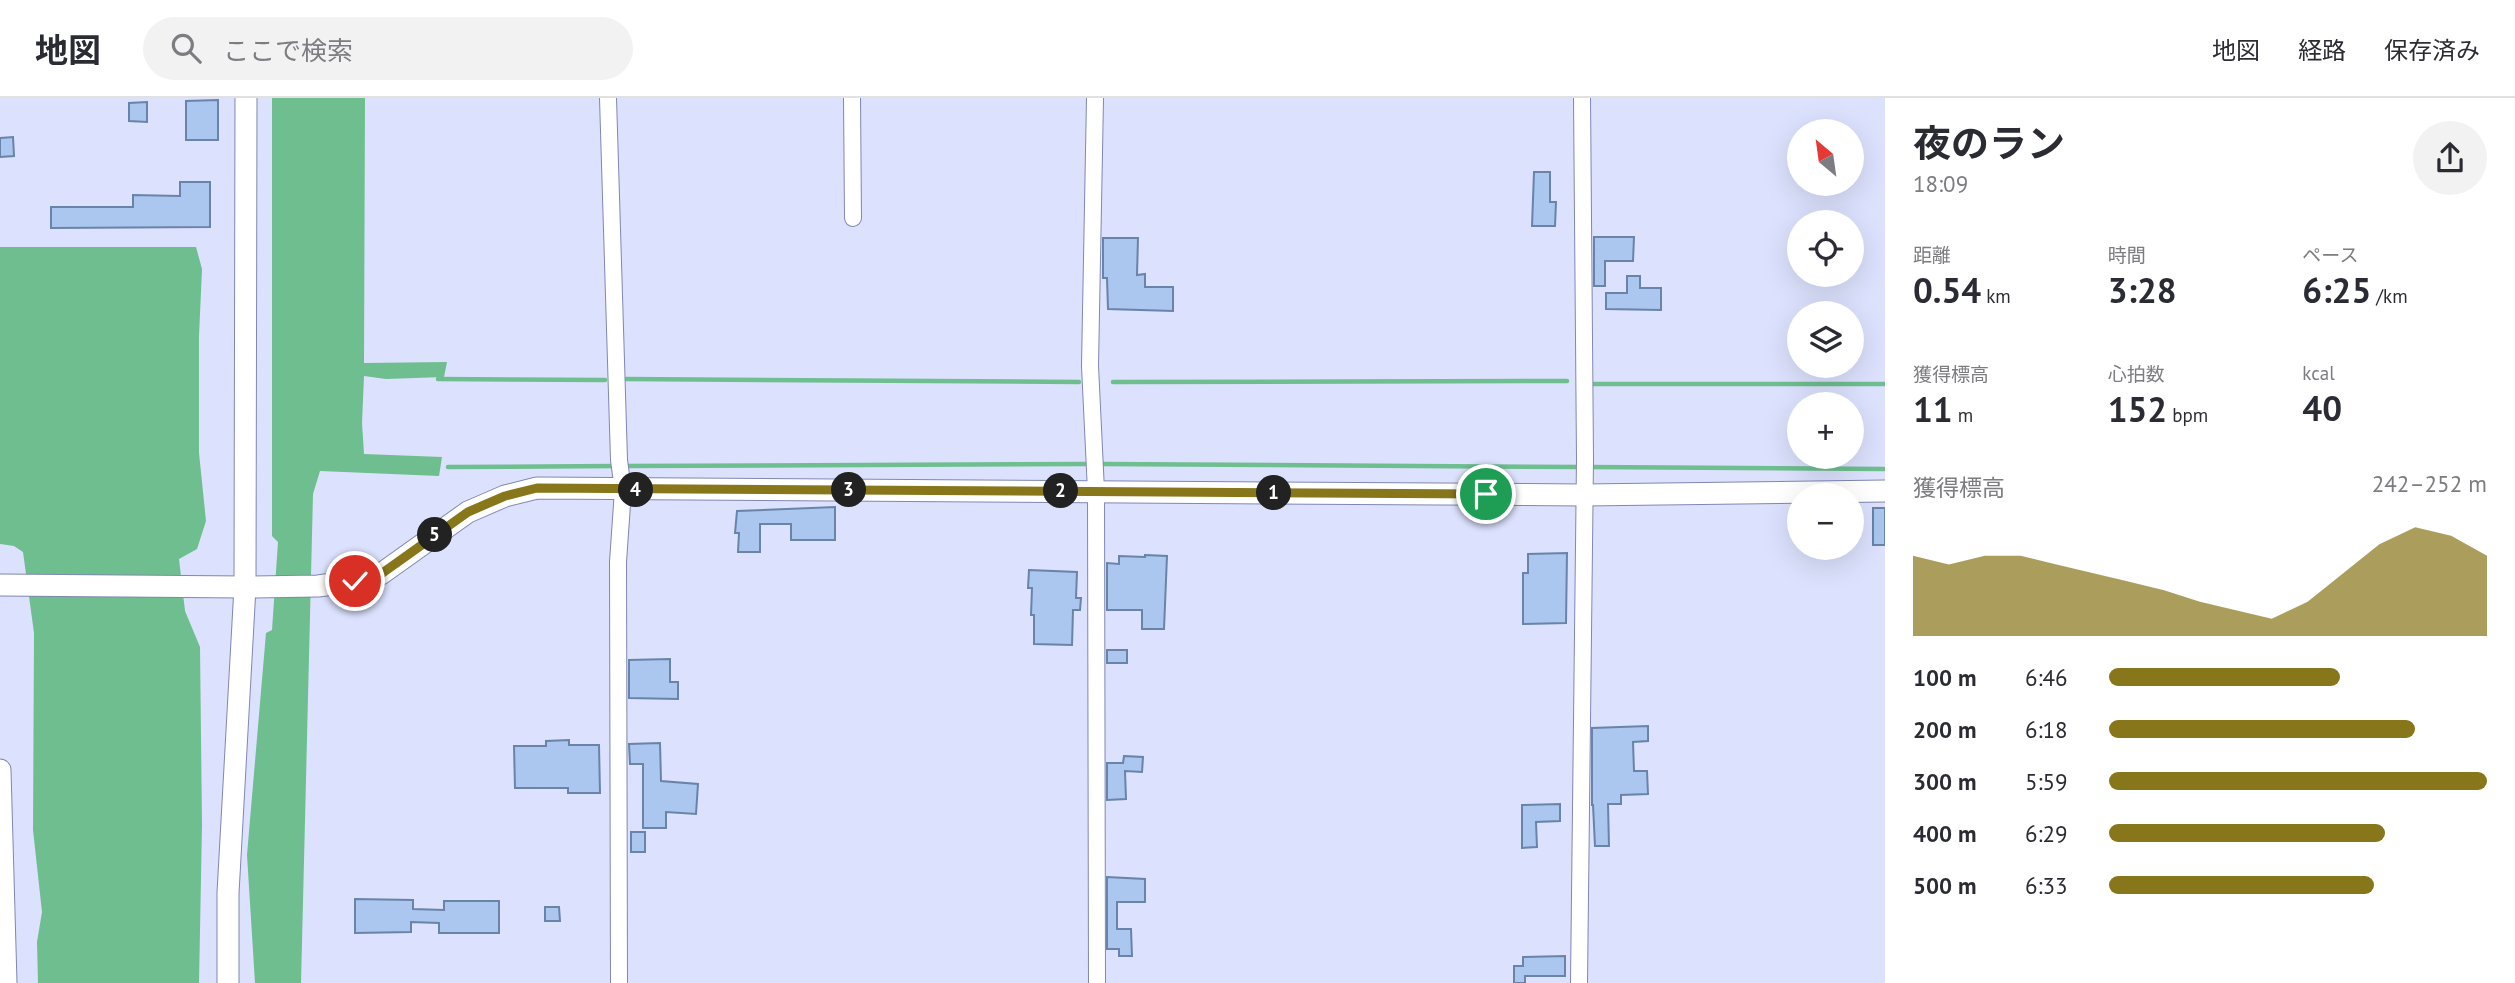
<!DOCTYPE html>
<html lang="ja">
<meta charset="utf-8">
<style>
:root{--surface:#fff;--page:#f2f2f3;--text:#2b2b33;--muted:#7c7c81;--line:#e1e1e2;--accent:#88761a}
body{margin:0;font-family:"PT Sans","Noto Sans JP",sans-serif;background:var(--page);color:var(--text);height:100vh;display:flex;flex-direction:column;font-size:26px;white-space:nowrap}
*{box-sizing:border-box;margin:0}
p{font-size:23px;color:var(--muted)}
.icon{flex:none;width:38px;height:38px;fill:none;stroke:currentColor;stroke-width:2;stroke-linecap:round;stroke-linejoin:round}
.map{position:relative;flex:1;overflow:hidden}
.sheet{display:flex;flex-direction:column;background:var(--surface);width:630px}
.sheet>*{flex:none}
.needle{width:46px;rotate:331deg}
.buttons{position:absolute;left:1787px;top:21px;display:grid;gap:14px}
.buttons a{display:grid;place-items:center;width:77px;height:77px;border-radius:50%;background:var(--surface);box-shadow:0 7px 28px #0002;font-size:35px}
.pin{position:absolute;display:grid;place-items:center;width:60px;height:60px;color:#fff;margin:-30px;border:4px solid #fff;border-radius:50%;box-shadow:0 2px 7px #0007}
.km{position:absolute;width:35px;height:35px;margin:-18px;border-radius:50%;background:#222;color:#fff;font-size:19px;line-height:35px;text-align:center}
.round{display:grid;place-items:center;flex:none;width:74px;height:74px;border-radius:37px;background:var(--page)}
.head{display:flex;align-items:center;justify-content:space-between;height:119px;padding:0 28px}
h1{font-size:38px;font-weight:700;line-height:52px}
.metrics{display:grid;grid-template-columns:repeat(3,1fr);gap:10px;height:119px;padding:7px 28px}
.metrics div{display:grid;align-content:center}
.metrics b{font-size:35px;font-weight:700}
.metrics small{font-size:19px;font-weight:400}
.metrics p{font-size:19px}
.chart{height:196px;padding:14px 28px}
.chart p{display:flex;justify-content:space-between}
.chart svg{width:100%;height:126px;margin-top:7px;fill:var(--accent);opacity:.7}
ul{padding:0 28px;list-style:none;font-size:23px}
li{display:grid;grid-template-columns:112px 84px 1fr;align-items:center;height:52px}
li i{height:18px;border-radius:9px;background:var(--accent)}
header{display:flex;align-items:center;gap:42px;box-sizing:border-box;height:98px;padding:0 35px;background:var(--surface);border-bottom:2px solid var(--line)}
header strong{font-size:33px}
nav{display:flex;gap:38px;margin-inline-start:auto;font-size:24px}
.search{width:490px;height:63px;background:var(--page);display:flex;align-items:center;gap:18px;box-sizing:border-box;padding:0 24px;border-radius:38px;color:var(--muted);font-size:26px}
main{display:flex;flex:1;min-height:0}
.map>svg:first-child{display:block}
</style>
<header>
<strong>地図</strong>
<div class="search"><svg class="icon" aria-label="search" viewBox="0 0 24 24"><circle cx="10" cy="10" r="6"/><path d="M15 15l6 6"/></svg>ここで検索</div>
<nav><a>地図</a><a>経路</a><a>保存済み</a></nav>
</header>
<main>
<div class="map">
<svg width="1885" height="885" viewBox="0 0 1885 885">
<rect width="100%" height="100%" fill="#dce1fd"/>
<!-- water -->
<g fill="#6ebe8f">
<polygon points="272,0 365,0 364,265 447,264 444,279 386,281 364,278 362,325 364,356 442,359 439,378 320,373 313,396 301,885 255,885 247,757 266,535 272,532 278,444 272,438"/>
<polygon points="0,149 196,149 202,171 199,238 199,355 206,423 197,451 179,461 185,513 200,549 202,727 199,885 38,885 37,844 42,814 33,732 34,535 23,454 14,448 0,446"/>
</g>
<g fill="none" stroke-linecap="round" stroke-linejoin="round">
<!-- stream -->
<g stroke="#6ebe8f" stroke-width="4.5">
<polyline points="438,281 605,282"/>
<polyline points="626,281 1079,284"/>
<polyline points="1113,284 1567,283"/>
<polyline points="1592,286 1885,286"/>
<polyline points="1099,366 1581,369"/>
<polyline points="623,368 1091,366"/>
<polyline points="448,369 615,368"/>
<polyline points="1589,369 1885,371"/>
</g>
</g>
<!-- building -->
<g fill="#abc7ef" stroke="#6983a9" stroke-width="2">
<polygon points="218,2 218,42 186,42 186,3"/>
<polygon points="147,4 147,24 129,23 129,5"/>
<polygon points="13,39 14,58 0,59 0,40"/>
<polygon points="1534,74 1550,74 1550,104 1556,104 1555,128 1532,128"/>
<polygon points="180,84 210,84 210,129 51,130 51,109 133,109 133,97 180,98"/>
<polygon points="1594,139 1634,139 1633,163 1605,163 1605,188 1594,188"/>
<polygon points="1103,140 1138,140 1137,177 1145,176 1145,189 1173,189 1173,213 1108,211 1107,180 1103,180"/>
<polygon points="1627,178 1640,178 1640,190 1661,190 1661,212 1606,211 1606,195 1627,195"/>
<polygon points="835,409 835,442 791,442 791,426 760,426 760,454 738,454 739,435 735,435 737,413"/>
<rect x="1873" y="410" width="12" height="37"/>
<polygon points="1567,455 1566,525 1523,526 1523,475 1528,475 1528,456"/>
<polygon points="1145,457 1167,458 1164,531 1142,531 1142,512 1107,512 1107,465 1119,466 1119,458 1145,459"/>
<polygon points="1029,472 1077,474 1076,500 1081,500 1080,512 1073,512 1072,547 1034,546 1034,517 1031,517 1032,490 1028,490"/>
<rect x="1107" y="552" width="20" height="13"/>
<polygon points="670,561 670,584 678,584 678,601 629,600 629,562"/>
<polygon points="1648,628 1648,643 1633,644 1634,673 1647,673 1648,696 1621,697 1621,706 1608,706 1609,748 1595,748 1593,707 1592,707 1592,630"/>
<polygon points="569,642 569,647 599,647 600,695 568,695 568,690 515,690 514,648 546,648 546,643"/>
<polygon points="660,645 661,683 698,686 696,716 666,714 666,730 643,730 643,666 630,666 629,646"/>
<polygon points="1124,658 1143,659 1142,674 1125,673 1126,701 1107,702 1107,665 1123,665"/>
<polygon points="1560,706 1560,723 1536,724 1537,749 1522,750 1522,707"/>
<rect x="631" y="734" width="14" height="20"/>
<polygon points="1107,779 1145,781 1145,804 1117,804 1117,831 1131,831 1132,858 1119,858 1119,851 1107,851"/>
<polygon points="355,801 413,802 413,811 444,812 444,803 499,803 499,835 439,835 439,825 411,824 411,834 355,835"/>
<polygon points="545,809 559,809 560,823 545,823"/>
<polygon points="1565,858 1565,878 1525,878 1525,885 1514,885 1514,868 1523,868 1523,859"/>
</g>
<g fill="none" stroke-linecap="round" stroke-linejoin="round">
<defs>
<g id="street">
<polyline points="608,0 619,362 623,392 618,464 619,885"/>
<polyline points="852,0 853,120"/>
<polyline points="1095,0 1090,268 1096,393 1097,885"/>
<polyline points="1579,885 1585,361 1582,0"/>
</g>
<g id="secondary">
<polyline points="0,487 245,489 318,488 355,483 381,476 468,414 505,398 537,390 1584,397 1885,393"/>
<polyline points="0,672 6,885"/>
<polyline points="228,885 228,795 245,489 246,0"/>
</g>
</defs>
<!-- street casing -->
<use href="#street" stroke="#8087b2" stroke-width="18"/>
<!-- secondary casing -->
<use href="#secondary" stroke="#8087b2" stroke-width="23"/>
<!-- street -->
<use href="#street" stroke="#fff" stroke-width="16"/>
<!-- secondary -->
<use href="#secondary" stroke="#fff" stroke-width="21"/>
</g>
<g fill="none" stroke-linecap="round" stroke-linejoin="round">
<defs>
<polyline id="route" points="355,483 381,476 468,414 505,398 537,390 1486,396"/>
</defs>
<!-- route casing -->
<use href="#route" stroke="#fff" stroke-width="14"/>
<!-- route -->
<use href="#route" stroke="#88761a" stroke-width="9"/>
</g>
</svg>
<div class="buttons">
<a><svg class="needle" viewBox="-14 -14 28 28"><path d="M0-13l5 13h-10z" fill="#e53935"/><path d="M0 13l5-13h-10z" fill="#7c7c81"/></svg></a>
<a><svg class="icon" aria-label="locate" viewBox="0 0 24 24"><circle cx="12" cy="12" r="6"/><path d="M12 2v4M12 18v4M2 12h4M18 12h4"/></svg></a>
<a><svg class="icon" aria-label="layers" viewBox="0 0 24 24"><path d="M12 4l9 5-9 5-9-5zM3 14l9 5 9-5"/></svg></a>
<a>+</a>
<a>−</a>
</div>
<div class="pin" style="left:1486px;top:396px;background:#1e9e55"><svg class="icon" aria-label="arrive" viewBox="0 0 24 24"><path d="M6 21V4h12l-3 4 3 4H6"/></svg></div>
<div class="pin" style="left:355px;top:483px;background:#d93025"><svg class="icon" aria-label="check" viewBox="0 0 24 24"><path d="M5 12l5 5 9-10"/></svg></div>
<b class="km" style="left:1274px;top:395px">1</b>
<b class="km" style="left:1061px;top:393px">2</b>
<b class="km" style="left:849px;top:392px">3</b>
<b class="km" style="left:636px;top:392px">4</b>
<b class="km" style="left:435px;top:437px">5</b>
</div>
<section class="sheet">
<div class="head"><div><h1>夜のラン</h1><p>18:09</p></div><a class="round"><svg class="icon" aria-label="share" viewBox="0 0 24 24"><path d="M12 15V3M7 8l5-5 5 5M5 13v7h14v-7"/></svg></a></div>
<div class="metrics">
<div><p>距離</p><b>0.54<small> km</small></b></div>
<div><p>時間</p><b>3:28</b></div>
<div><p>ペース</p><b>6:25<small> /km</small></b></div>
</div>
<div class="metrics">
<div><p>獲得標高</p><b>11<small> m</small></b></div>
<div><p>心拍数</p><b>152<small> bpm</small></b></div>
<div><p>kcal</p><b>40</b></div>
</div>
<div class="chart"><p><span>獲得標高</span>242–252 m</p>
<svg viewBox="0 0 160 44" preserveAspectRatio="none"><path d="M0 44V16L10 19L20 16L30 16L40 19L50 22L60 25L70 28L80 32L90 35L100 38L110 32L120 22L130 12L140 6L150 9L160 16V44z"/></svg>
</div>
<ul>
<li><b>100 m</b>6:46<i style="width:61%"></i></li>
<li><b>200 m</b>6:18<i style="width:81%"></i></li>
<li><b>300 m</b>5:59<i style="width:100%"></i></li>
<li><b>400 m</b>6:29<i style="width:73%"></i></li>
<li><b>500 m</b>6:33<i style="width:70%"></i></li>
</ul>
</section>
</main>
